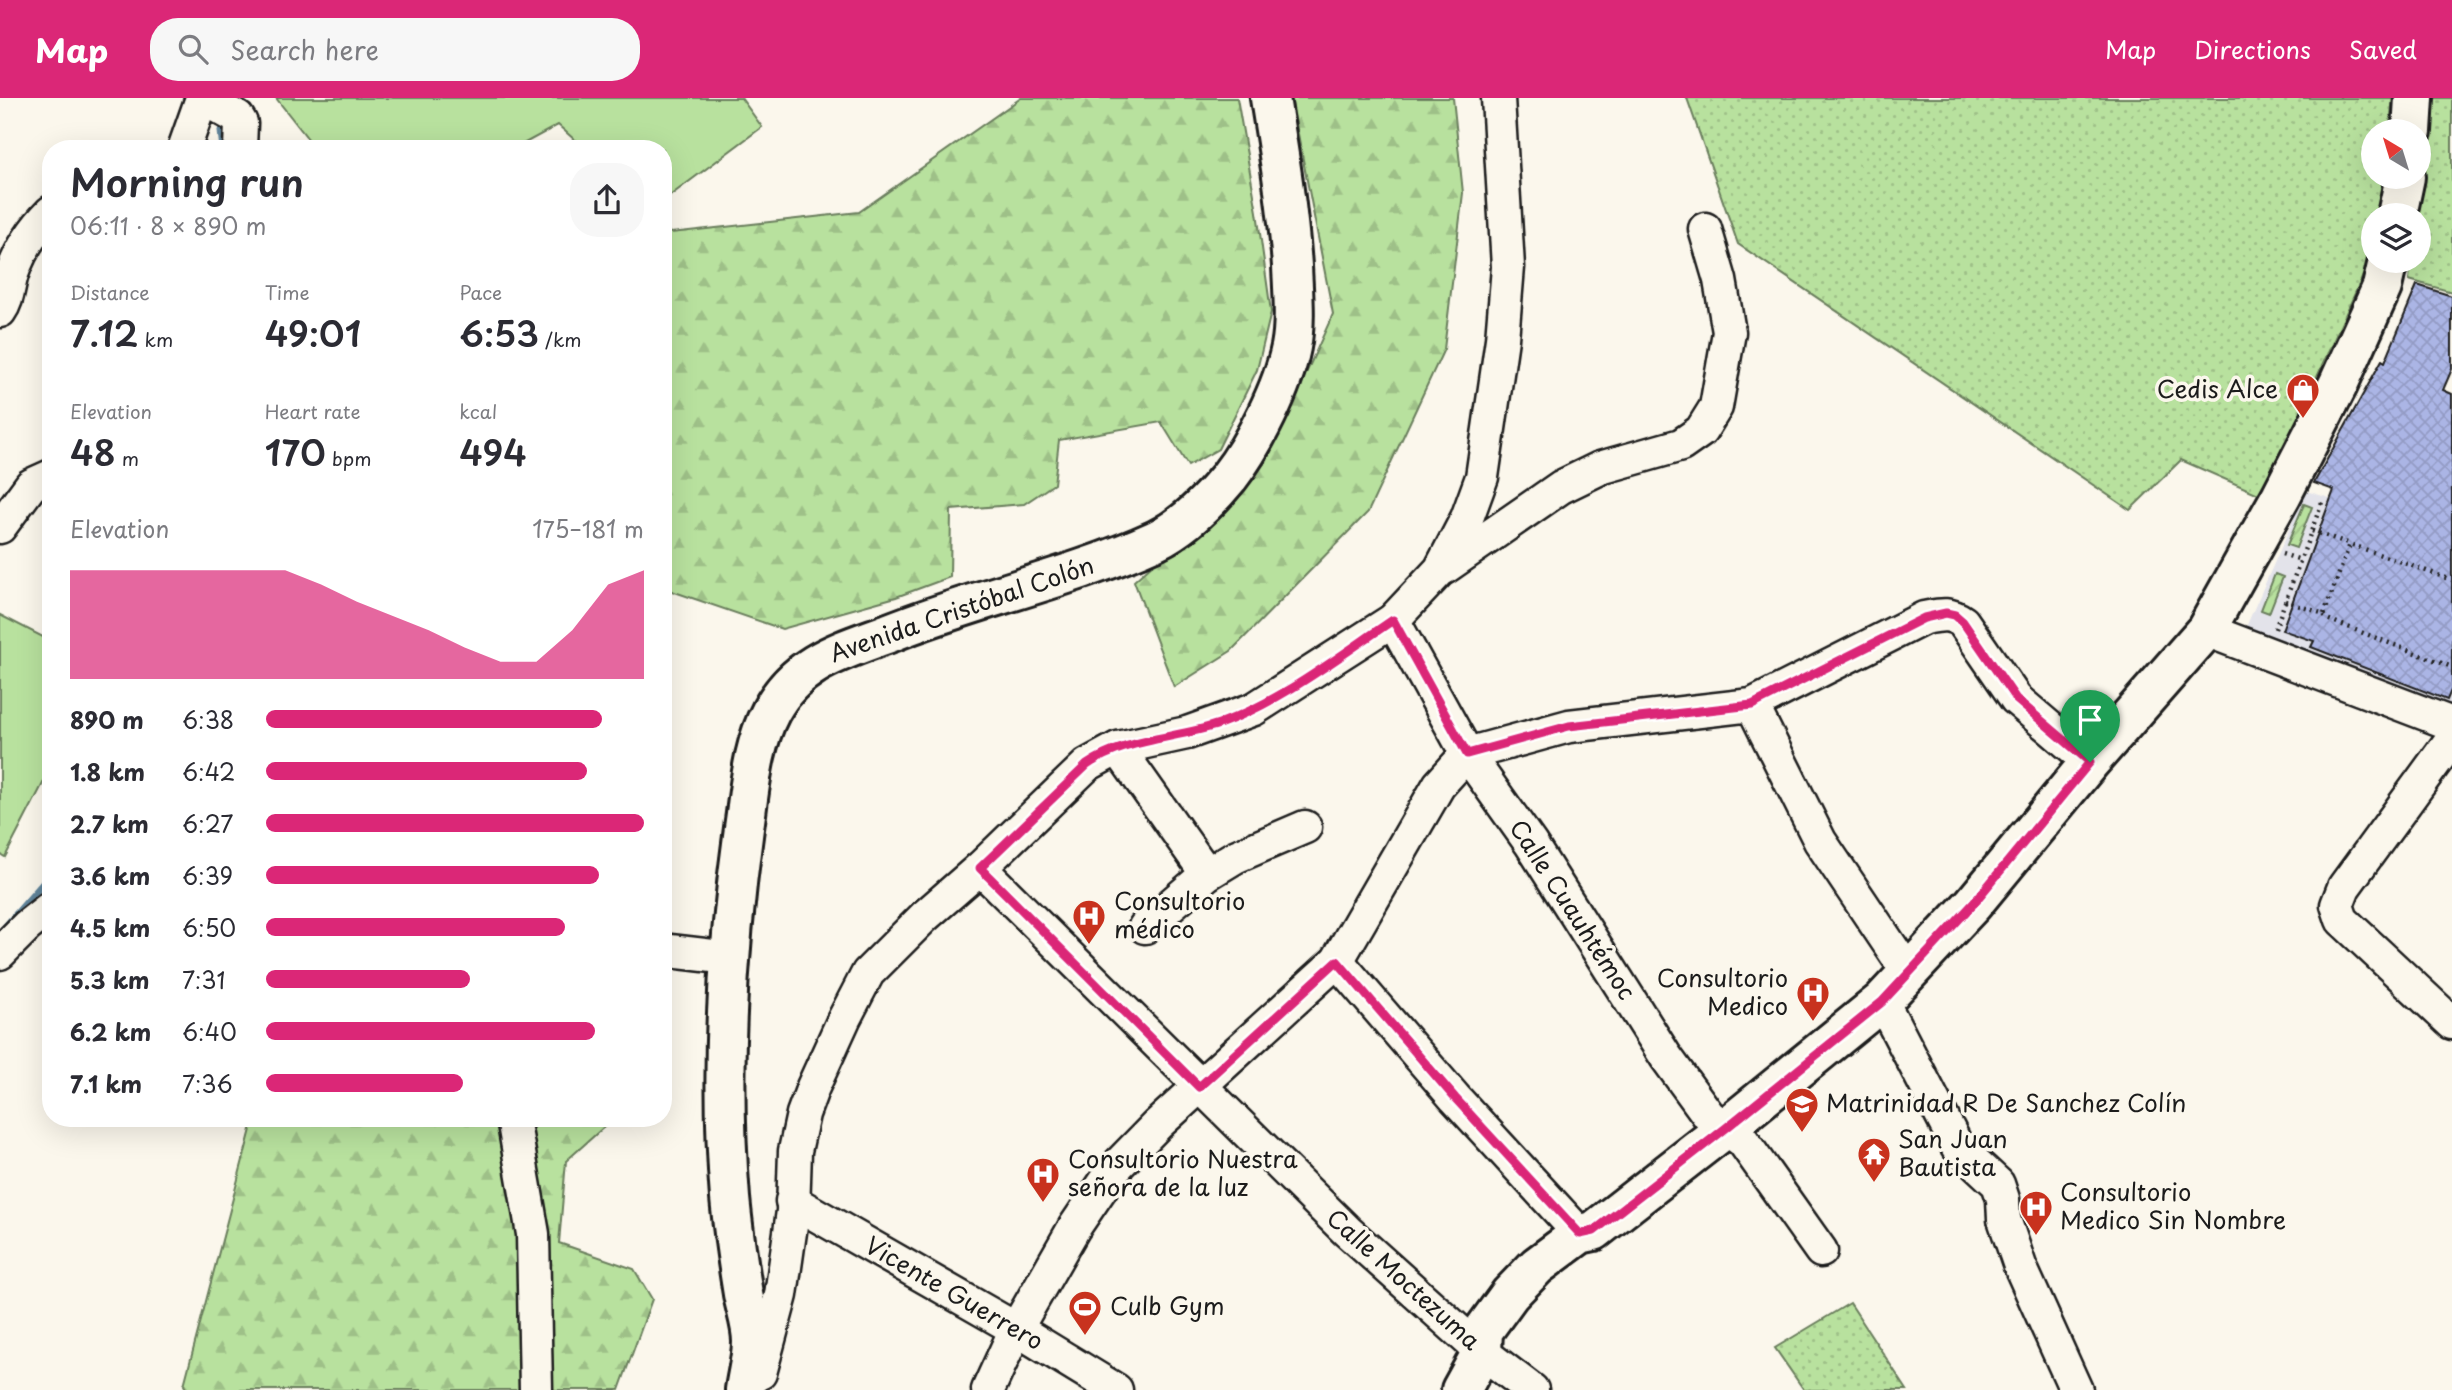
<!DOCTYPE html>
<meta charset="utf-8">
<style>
:root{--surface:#fff;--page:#f7f7f7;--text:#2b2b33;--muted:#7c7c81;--accent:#db2777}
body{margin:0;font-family:"Playpen Sans",sans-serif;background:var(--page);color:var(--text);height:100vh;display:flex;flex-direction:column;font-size:26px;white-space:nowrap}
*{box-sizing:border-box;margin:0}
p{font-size:23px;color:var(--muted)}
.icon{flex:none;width:38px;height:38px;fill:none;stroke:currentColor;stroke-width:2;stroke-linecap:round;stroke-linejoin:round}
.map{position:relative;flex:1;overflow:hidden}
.drawer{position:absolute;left:42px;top:42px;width:630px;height:987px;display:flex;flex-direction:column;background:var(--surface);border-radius:28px;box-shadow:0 7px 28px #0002}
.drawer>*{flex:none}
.needle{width:46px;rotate:322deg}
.buttons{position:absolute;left:2361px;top:21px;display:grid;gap:14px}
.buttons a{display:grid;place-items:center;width:70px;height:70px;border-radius:50%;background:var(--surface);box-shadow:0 7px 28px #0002;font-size:35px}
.pin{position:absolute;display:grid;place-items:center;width:60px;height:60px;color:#fff;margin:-72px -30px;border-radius:50% 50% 50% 0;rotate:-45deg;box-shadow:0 0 7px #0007}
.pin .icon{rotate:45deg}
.round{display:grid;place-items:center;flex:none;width:74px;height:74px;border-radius:28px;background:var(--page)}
.overview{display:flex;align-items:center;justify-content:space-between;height:119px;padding:0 28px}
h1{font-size:38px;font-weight:600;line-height:52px}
.figures{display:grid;grid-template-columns:repeat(3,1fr);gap:10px;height:119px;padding:7px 28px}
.figures div{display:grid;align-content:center}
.figures b{font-size:35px;font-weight:600}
.figures small{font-size:19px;font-weight:400}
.figures p{font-size:19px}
.chart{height:196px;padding:14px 28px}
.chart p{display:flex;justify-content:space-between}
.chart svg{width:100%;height:126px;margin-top:7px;fill:var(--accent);opacity:.7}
ul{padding:0 28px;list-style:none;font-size:23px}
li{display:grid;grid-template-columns:112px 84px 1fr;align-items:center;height:52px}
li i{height:18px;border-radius:9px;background:var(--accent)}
header{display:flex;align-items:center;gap:42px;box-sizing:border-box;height:98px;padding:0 35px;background:var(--accent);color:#fff}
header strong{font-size:33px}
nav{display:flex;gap:38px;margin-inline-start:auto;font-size:24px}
.search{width:490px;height:63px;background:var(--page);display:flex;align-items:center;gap:18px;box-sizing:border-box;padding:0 24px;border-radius:28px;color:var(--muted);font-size:26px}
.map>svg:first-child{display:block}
</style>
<header>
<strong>Map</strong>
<div class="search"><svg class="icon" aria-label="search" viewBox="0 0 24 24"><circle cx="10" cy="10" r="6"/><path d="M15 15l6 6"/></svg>Search here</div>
<nav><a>Map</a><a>Directions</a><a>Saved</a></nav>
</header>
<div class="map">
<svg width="2452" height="1292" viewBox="0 0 2452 1292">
<defs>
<pattern id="grass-dots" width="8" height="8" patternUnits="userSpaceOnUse" patternTransform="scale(1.75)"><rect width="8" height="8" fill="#b8e19e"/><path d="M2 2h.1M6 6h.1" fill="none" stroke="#9ec088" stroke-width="1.8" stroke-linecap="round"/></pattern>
<pattern id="forest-firs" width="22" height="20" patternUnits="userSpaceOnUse" patternTransform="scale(1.75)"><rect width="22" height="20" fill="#b8e19e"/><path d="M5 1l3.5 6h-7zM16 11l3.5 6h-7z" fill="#9ec088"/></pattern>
<pattern id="garden-furrows" width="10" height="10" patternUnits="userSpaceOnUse" patternTransform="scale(1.75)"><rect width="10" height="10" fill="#b8e19e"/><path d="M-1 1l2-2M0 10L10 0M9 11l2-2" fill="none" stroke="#9ec088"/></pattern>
<pattern id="building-cross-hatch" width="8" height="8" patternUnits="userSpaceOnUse" patternTransform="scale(1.75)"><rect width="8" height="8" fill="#abb5e5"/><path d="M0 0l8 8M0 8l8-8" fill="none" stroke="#939bc4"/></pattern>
</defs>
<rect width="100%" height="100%" fill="#fbf7ec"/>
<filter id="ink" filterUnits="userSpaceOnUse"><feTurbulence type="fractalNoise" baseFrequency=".0143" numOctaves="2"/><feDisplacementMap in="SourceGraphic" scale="14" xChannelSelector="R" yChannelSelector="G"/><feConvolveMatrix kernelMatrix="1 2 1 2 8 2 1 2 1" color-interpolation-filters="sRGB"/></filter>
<g filter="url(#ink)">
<!-- built -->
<polygon fill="#e3e3ea" points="2306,393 2340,403 2452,444 2452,617 2242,538"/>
<!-- grass -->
<g fill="url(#grass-dots)" stroke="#6a7e5d" stroke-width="2">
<polygon points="1687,0 2393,0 2389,33 2373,33 2373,79 2383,79 2377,117 2373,117 2372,158 2263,398 2181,362 2130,412 1738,146"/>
<polygon points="2425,0 2452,0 2452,194 2409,182 2411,163 2418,163 2418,117 2415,117"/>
<polygon points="1850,1205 1907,1292 1804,1292 1775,1250"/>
</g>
<!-- forest -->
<g fill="url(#forest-firs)" stroke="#6a7e5d" stroke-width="2">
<polygon points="1021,0 1237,0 1257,114 1271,214 1257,272 1218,351 1188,368 1161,324 1059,342 1054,386 1024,406 951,412 950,479 896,499 782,531 663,490 663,130 671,135 859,114"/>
<polygon points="1291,0 1453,0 1463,95 1444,251 1368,414 1231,553 1174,589 1134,483 1266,364 1333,216"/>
<polygon points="254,1020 614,1020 566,1063 559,1145 634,1171 652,1201 619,1292 187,1292 184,1287"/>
</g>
<!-- garden -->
<g fill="url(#garden-furrows)" stroke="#6a7e5d" stroke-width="2">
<polygon points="2304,406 2312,409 2296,450 2287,447"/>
<polygon points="2275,476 2283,479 2269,515 2261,512"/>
</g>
<!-- pitch -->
<g fill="#b8e19e" stroke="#6a7e5d" stroke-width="2">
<polygon points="276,0 741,0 762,29 663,103 663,51 585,51 558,27 514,51 316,51"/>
<polygon points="0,517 51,543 51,670 5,759 0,756"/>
</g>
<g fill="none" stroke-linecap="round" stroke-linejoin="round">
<!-- stream -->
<g stroke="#60849a" stroke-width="7">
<polyline points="223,51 221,33 224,20"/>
<polyline points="3,831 51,776"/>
</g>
</g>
<!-- building -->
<polygon fill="url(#building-cross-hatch)" stroke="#1c1c1c" stroke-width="2" points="2417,187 2452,198 2452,271 2443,292 2452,296 2452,590 2447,602 2311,549 2314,543 2282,532 2334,392 2314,385 2382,262 2385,264"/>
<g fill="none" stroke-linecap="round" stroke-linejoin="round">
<defs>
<g id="minor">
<polyline points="202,0 238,20 241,25 240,51"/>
<polyline points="184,51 202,0"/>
<path d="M0 213C8 202 8 189 12 176 20 152 33 132 51 114"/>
<polyline points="0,429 31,387 51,378"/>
<polyline points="1444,470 1561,389 1600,370 1681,347 1701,333 1716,309 1729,234 1720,182 1705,131"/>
<polyline points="1393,522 1467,656 1531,746 1666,959 1709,1018 1743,1043 1821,1153"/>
<polyline points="2206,532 2452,626"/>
<polyline points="1752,607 1820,743 1908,874"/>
<polyline points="2452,641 2344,789 2337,807 2342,822 2452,925"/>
<polyline points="1118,650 1207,776"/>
<polyline points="980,770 1347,1133 1482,1254 1532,1292"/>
<polyline points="1145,829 1207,776 1235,759 1305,729"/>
<polyline points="670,853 730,860"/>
<polyline points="0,855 27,828 51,809"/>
<polyline points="1337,863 1455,1000 1580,1136"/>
<polyline points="1882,903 1957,1048 1998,1086 2003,1101 2004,1121 2020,1168 2076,1292"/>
<polyline points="513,1020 533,1136 536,1292"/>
<polyline points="792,1103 1016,1231 1116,1292"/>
<polyline points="760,1275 781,1197 793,1113 795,1053 803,1016 813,989 844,921 868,875 925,818 980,770 1087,667 1118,650 1187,635 1254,611 1393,522 1440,472 1467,420 1482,379 1502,241 1508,169 1498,0"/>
<path d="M988 1292 1016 1231 1074 1130 1114 1071 1157 1027 1337 863 1439 687 1467 656 1569 628 1752 607 1924 520C1940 517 1949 514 1963 524L2016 601 2090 664"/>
</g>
<g id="major">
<polyline points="2412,33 2414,0"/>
<polyline points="2397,117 2405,79"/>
<path d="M745 1292C747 1277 752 1259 752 1244 752 1228 746 1212 743 1196 738 1165 733 1132 730 1100 720 977 727 852 744 730 750 690 752 649 771 613 797 564 841 553 889 535 976 500 1070 481 1156 442 1183 429 1210 402 1229 379 1254 347 1283 289 1291 249 1296 223 1293 194 1292 168 1288 111 1279 56 1270 0"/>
<polyline points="1461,1292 1482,1254 1483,1233 1510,1196 1537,1168 1580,1136 1594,1133 1726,1030 1882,903 1973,806 2090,664 2206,532 2281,398 2338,287 2382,189 2388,163"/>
</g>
</defs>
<!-- minor casing -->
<use href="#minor" stroke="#1c1c1c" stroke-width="37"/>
<!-- major casing -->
<use href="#major" stroke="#1c1c1c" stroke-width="44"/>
<!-- path -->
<g stroke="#1c1c1c" stroke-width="4.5" stroke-dasharray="2 5" stroke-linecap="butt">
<polyline points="2312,433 2350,446"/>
<polyline points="2282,456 2301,462"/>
<polyline points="2285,503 2324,516 2327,521 2452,569"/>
<polyline points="2324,516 2350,446 2452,482"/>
<polyline points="2275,531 2322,404"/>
</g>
<!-- minor -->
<use href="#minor" stroke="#fbf7ec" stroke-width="32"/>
<!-- major -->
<use href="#major" stroke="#fbf7ec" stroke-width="38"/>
</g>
</g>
<g fill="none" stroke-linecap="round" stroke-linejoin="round" filter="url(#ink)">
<defs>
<path id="route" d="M1946 515 1955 517 1963 524 2016 601 2090 664 1973 806 1882 904 1726 1030 1594 1133 1580 1136 1455 1000 1337 863 1199 989 980 770 1087 667C1126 640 1175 641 1219 626 1282 603 1338 559 1393 522L1467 656 1569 628 1752 607 1924 520Z"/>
</defs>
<!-- route casing -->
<use href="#route" stroke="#fff" stroke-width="14"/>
<!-- route -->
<use href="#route" stroke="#db2777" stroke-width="9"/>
</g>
<!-- icons -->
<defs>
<symbol id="shop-pin" viewBox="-11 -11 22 30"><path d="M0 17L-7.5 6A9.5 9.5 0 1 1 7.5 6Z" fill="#c8321e" stroke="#fbf7ec"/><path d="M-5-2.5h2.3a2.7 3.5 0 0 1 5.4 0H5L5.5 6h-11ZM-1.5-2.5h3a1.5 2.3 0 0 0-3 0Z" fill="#fff"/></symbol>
<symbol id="hospital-pin" viewBox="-11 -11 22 30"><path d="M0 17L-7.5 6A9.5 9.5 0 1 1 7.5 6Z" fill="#c8321e" stroke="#fbf7ec"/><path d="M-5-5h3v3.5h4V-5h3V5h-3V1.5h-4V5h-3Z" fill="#fff"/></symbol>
<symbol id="school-pin" viewBox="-11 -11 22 30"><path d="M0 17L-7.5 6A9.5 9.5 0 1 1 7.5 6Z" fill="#c8321e" stroke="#fbf7ec"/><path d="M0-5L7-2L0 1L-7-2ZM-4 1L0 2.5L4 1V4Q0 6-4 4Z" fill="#fff"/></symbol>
<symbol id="temple-pin" viewBox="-11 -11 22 30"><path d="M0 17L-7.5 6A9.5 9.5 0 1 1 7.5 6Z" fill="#c8321e" stroke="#fbf7ec"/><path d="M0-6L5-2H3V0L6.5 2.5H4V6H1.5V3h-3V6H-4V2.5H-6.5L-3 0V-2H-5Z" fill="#fff"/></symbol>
<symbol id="stadium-pin" viewBox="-11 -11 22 30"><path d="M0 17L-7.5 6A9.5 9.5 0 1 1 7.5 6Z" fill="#c8321e" stroke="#fbf7ec"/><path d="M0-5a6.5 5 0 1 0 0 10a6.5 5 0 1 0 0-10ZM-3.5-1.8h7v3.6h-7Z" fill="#fff"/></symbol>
</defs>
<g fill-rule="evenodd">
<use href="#shop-pin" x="2284" y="273" width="38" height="52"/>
<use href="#hospital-pin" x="1070" y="799" width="38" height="52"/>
<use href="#hospital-pin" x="1794" y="876" width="38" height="52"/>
<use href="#school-pin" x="1783" y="987" width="38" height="52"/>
<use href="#temple-pin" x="1855" y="1037" width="38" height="52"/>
<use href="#hospital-pin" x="1024" y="1057" width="38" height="52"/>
<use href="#hospital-pin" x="2017" y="1090" width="38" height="52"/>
<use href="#stadium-pin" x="1066" y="1190" width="38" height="52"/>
</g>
<g text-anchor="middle" stroke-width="7" stroke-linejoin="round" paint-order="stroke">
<!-- poi labels -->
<g font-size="24" fill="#1c1c1c" stroke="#fbf7ec" text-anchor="start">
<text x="2278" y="300" text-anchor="end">Cedis Alce</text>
<text x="1114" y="812">Consultorio<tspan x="1114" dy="28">médico</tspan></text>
<text x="1788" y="889" text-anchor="end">Consultorio<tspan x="1788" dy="28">Medico</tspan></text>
<text x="1826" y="1014">Matrinidad R De Sanchez Colín</text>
<text x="1898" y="1050">San Juan<tspan x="1898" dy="28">Bautista</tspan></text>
<text x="1068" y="1070">Consultorio Nuestra<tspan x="1068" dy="28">señora de la luz</tspan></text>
<text x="2060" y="1103">Consultorio<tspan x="2060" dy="28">Medico Sin Nombre</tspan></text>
<text x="1110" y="1217">Culb Gym</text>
</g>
<!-- street labels -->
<g font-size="24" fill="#1c1c1c" stroke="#fbf7ec">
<text transform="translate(962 512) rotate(-19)" y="8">Avenida Cristóbal Colón</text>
<text transform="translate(1572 812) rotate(57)" y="8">Calle Cuauhtémoc</text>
<text transform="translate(1403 1182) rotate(42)" y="8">Calle Moctezuma</text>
<text transform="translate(954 1196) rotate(30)" y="8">Vicente Guerrero</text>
</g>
</g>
</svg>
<div class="buttons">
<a><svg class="needle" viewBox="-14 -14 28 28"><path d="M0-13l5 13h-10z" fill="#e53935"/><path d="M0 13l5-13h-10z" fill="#7c7c81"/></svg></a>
<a><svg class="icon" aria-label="layers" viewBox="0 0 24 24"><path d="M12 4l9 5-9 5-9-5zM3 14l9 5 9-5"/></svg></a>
</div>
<div class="pin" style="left:2090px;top:664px;background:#1e9e55"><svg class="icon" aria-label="arrive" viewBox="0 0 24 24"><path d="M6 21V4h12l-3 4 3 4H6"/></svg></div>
<section class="drawer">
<div class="overview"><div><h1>Morning run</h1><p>06:11 · 8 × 890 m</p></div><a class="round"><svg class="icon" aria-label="share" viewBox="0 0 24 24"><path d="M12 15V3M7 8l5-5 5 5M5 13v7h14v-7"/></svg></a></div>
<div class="figures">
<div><p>Distance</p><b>7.12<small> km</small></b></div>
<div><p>Time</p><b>49:01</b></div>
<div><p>Pace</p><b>6:53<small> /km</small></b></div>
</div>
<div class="figures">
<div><p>Elevation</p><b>48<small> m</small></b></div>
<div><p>Heart rate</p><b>170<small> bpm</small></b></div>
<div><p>kcal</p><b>494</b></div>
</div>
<div class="chart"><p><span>Elevation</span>175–181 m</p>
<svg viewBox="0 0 160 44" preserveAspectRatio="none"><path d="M0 44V6L10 6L20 6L30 6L40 6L50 6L60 6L70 11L80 17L90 22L100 27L110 33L120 38L130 38L140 27L150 11L160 6V44z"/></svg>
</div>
<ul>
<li><b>890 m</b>6:38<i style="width:89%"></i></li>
<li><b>1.8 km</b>6:42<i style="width:85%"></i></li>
<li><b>2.7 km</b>6:27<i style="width:100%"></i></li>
<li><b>3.6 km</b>6:39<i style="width:88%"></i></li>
<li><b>4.5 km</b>6:50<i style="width:79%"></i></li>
<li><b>5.3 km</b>7:31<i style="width:54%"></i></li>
<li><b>6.2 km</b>6:40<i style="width:87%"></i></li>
<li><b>7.1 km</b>7:36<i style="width:52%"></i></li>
</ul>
</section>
</div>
